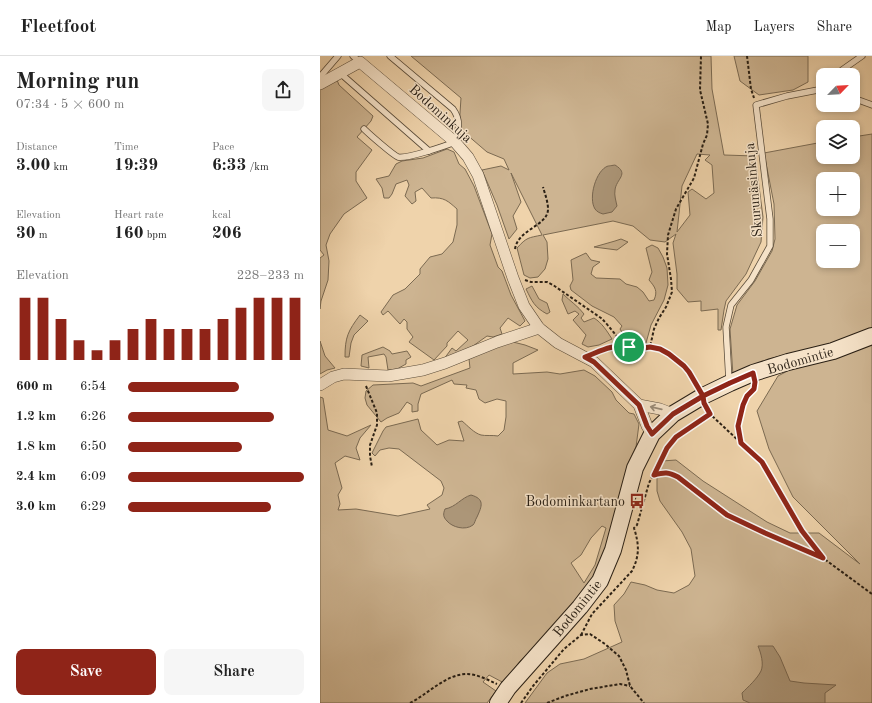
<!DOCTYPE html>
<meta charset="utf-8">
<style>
:root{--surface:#fff;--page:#f6f6f6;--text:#222;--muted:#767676;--line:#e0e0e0;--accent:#8f2418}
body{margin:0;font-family:"Old Standard TT",serif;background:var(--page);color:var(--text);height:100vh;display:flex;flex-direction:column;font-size:15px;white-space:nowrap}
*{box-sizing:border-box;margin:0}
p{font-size:13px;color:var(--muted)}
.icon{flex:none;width:22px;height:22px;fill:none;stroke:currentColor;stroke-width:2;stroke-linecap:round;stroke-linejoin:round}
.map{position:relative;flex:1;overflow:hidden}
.panel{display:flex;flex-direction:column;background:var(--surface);width:320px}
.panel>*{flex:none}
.needle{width:26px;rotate:65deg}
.fabs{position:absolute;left:496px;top:12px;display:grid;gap:8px}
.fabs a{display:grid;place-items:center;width:44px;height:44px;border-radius:8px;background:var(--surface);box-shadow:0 2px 6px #0003;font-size:20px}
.pin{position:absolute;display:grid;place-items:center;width:34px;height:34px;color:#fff;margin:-17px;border:2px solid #fff;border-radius:50%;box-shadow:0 1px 4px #0007}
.round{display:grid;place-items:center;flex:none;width:42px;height:42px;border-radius:8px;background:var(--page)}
.overview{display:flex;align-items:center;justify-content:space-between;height:68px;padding:0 16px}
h1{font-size:22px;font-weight:800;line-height:30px}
.stats{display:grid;grid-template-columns:repeat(3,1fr);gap:6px;height:68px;padding:4px 16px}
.stats div{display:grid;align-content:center}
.stats b{font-size:17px;font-weight:800}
.stats small{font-size:11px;font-weight:400}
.stats p{font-size:11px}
.chart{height:112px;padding:8px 16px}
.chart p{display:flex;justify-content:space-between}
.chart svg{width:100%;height:72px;margin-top:4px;stroke:var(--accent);stroke-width:6}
.action{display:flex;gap:8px;margin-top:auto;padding:8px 16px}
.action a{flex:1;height:46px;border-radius:8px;background:var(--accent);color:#fff;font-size:16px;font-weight:800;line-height:46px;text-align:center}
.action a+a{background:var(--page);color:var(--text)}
ul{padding:0 16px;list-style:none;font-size:13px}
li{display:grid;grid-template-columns:64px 48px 1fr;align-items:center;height:30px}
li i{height:10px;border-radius:5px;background:var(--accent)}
header{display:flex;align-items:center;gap:24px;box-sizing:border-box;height:56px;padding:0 20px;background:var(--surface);border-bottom:1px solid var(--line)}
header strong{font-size:19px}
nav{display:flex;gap:22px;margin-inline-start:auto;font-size:14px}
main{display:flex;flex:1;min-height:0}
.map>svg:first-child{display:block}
</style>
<header>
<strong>Fleetfoot</strong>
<nav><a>Map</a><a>Layers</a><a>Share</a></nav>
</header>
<main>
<section class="panel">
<div class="overview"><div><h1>Morning run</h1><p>07:34 · 5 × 600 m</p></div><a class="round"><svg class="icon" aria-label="share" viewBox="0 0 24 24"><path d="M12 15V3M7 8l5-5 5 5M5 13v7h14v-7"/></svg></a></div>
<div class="stats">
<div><p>Distance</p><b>3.00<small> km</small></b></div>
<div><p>Time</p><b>19:39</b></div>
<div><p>Pace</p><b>6:33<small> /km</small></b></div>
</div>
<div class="stats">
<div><p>Elevation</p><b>30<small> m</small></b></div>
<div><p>Heart rate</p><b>160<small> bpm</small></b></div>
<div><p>kcal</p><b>206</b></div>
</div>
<div class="chart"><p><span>Elevation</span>228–233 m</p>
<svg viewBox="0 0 160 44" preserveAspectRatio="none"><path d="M5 44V6M15 44V6M25 44V19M35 44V32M45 44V38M55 44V32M65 44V25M75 44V19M85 44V25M95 44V25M105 44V25M115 44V19M125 44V12M135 44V6M145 44V6M155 44V6"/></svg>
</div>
<ul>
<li><b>600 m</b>6:54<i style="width:63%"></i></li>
<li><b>1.2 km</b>6:26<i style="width:83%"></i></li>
<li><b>1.8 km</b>6:50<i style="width:65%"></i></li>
<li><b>2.4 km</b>6:09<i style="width:100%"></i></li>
<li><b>3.0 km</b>6:29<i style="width:81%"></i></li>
</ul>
<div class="action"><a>Save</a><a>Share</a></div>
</section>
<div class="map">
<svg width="552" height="647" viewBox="0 0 552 647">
<rect width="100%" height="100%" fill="#efd3ab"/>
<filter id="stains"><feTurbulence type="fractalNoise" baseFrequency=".005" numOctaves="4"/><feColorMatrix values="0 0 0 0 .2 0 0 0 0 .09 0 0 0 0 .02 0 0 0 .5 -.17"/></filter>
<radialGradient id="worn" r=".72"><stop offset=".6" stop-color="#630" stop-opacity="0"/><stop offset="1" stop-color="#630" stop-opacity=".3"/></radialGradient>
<!-- green -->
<g fill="#cdb491" stroke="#7b6a52" fill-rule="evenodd">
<path d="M91 0H391L392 33 404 99 435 100 443 161 441 186 426 218 406 245 404 254 401 274H398V253L381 255V245L368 246 357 233V218L353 187 356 178 345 186 330 184 313 170 293 165 223 179 227 186 228 203 225 213 218 221 210 222 204 219 197 192C207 181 208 182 222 179L191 117 201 146 193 160 197 173 189 183 177 149 162 114 181 110 189 114 184 103 167 96 139 72 141 42ZM377 98 390 99 385 104 392 109 394 137 386 143 372 133 368 136 370 159 357 176 362 130Z"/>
<polygon points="414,0 488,0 488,26 473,34 439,39 420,25"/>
<polygon points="17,24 19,29 53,60 51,65 37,81 52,94 36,116 36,125 47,142 24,158 10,178 6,189 9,205 8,224 1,245 0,253 0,202 4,199 0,194 0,32"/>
<path d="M552 78V273L524 285 448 303 413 320 410 273 417 249 435 225 452 195 455 183 454 148 444 97 503 86V101H533V81ZM503 123H533V153H503ZM503 175H533V205H503Z"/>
<path d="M127 93 134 96 139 108 145 113 154 130 172 178 170 189 178 211 182 215 191 239 205 265 200 270 188 262 180 272 182 278 173 281 167 280 153 290 124 303 132 292 136 295 148 284 138 275 127 287V290L114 304 89 286 93 281 87 273V266L84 263 80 268 68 255 63 259 61 256 73 239 85 233 100 218V213L110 201 122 198 133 186 137 169V153C128 145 124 141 111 142L102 132 95 136 96 145 92 148 85 140 89 129 87 124 76 128 72 138 69 142H64L62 132 56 123 69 120 76 108 82 105 103 102Z"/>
<polygon points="301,183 308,186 297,194 274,191 295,185"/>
<path d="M332 189 338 192 343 201 347 212 348 229 344 244 331 269 326 287 313 288C308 284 303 279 300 273L302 270 294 261 272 250 251 234 250 230 253 224 251 204 266 197 271 204 280 206 273 211 271 218 276 222 300 223 306 228 317 231 323 236 329 245 334 244C338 235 335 231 329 224L332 216 326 192Z"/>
<path d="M212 230 219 243 227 247 230 256 227 258C214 251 212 245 206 233Z"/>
<path d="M243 238C250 245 258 250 264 258L261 262 264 266 274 262C282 267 287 275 292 283L279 289 268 291 262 288 266 279 253 264 259 258 255 255 248 258 242 244Z"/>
<path d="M40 259 48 265 34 279 31 287 29 301H25C25 281 28 275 40 259Z"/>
<polygon points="0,285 5,300 15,312 7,314 0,318"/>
<polygon points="552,285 552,647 205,647 227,617 240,608 264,603 302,586 295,565 294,549 304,538 311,526 325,529 337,534 354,537 369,529 375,520 371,493 362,476 340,445 337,435 337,422 342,405 356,404 383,425 447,466 470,477 499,477 540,508 473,441 449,393 437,355 458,320 477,310"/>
<path d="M193 286 205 289 218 294 193 307V318L227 316 240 318 264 314 275 320 292 336 296 344 309 357 314 358 319 368 316 391 308 408 289 489 278 516 231 576 200 605 184 627 169 619 163 626 176 635 167 647H0V341L3 342 8 374 27 380 51 369 40 382 36 392 40 404 25 400 15 407 22 432 18 439 20 448 18 454 36 453 78 460 110 453 107 449 122 439 124 432 121 425 79 393 69 392 60 394 55 400 52 397 63 375 66 371 98 363 101 374 117 389 129 384 144 385 138 366 142 365C148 370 154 377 161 379 165 380 173 379 178 380L184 374 186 361V345L177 343 165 347 159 343 156 334 146 332 147 329 134 328 132 324 101 338 98 348V355L92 356V349L87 346 79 357 67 362 61 366 47 349 45 342 46 335 53 329 93 327 101 330 150 312 149 303 179 289ZM282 470 286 472 275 509 264 527 251 507 261 499 271 482Z"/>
<polygon points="63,291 70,295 72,298 87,295 91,301 86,304 86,308 77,313 68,314 66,301 64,298 48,301 49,312 41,310 42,299"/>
</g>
<!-- water -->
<g fill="#ac9678" stroke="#786650">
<path d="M295 109C310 118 296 123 295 134 294 139 296 145 297 150L292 156 283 158C280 157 277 156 275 153 268 142 276 114 288 110 289 110 295 109 295 109Z"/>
<path d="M151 439C165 443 162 450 157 461 155 464 155 467 153 469 145 475 132 471 127 465 123 461 123 458 125 453 136 451 141 442 151 439Z"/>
<path d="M438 590H453L460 601 470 625 484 627 516 629 505 637V647H430L423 644 422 637C428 631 437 623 441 615 444 608 441 597 438 590Z"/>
</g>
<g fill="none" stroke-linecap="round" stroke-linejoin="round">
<defs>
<g id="lane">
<polyline points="33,0 40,6"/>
<polyline points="20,17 109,95"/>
<polyline points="519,19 522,14 542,0"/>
<polyline points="0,21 18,0"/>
<polyline points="533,42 552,49"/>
<path d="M44 73C49 78 73 99 78 101 87 103 125 90 135 86 139 74 141 64 133 53L70 0"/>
<polyline points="409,325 406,271 411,249 431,224 450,190 450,163 436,49 467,40 503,33"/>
</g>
<g id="street">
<polyline points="0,28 40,6 135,86 148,101 158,119 193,222 204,250 219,272 238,287 274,306 319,349 327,370 332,378"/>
<polyline points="0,329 13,321 24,318 68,320 103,314 125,307 177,286 219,272"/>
<polyline points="319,349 340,353 353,358"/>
</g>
<polyline id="secondary" points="178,647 188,632 260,551 280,525 293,494 315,412 332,378 353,358 383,340 410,327 433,317 468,306 513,295 552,280"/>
</defs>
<!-- lane casing -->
<use href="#lane" stroke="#5a4c3a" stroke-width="7"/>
<!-- street casing -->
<use href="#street" stroke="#5a4c3a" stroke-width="12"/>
<!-- secondary casing -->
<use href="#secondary" stroke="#291f14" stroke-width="18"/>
<!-- path -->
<g stroke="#291f14" stroke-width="2" stroke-dasharray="3 2" stroke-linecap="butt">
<polyline points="427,0 431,33 434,42"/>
<path d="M195 193C198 173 228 170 228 153 228 146 225 138 223 131"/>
<path d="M205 224 211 226H227L233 229 281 262C292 272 302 292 317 293 321 293 326 292 330 291"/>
<path d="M277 296C288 292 296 289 308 291"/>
<polyline points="434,329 434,333 427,340 423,349 418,370 421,387 442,406 481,475 502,501"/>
<polyline points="46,330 57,357 57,369 50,389 50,400 52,411"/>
<path d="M377 330C365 310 354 296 330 291L334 273 339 262 346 251 352 236 351 223 347 198 348 179 356 153 374 122 383 88 387 79 388 68 380 34 381 0"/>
<polyline points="387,352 390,358 421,387"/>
<path d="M334 419C345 415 348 416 358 421L407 459 445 477 503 502 552 538"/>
<path d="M261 579 272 558 312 515C320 499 319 488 314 472L317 469 329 427 347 391 356 381 390 358"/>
<path d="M90 647C108 638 126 618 147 618 157 618 168 624 177 628"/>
<polyline points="201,647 213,630 244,593 261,579 270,578 285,588 299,600 306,614 310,630 324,647"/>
<polyline points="227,647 245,640 270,633 300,628 310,630"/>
</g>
<!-- lane -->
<use href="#lane" stroke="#f5e2c8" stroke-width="5.5"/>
<!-- street -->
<use href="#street" stroke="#f5e2c8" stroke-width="11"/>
<!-- secondary -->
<use href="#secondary" stroke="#f5e2c8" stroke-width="16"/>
</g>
<!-- one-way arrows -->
<defs><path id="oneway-shaft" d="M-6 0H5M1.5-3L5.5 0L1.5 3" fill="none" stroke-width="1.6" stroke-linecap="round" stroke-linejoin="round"/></defs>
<use stroke="#998a77" href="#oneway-shaft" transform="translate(336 352) rotate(-167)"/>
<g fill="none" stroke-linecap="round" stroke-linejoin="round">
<defs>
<path id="route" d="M309 291C291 288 281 295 265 301L274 306 319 349 327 370 332 378 353 358 383 340 384 347 390 358 356 381 347 392 334 419C345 416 348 416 358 421L407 459 445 477 503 502 482 475 442 406 421 387 418 370 423 349 427 340 434 333 435 326 433 317 410 327 383 340 369 316 364 310 349 298 340 293 330 291 318 293 309 291"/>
</defs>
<!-- route casing -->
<use href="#route" stroke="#fff" stroke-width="8"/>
<!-- route -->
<use href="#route" stroke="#8f2418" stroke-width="5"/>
</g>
<!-- icons -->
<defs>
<symbol id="bus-bare" viewBox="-9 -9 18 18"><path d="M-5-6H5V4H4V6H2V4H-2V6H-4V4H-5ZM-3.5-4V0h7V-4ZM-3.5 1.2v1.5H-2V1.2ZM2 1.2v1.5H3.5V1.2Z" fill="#8f2418" stroke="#f5e2c8" stroke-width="2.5" paint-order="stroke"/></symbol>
</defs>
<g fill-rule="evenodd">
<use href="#bus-bare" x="306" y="434" width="22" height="22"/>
</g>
<g text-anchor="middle" stroke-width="3" stroke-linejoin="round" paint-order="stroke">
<!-- street labels -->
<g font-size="14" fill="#291f14" stroke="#f5e2c8">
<text transform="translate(121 57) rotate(42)" y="5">Bodominkuja</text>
<text transform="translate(433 134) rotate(-95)" y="5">Skurunäsinkuja</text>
<text transform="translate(480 304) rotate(-16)" y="5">Bodomintie</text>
<text transform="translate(257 552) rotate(-51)" y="5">Bodomintie</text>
</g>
<!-- poi labels -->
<g font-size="14" fill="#291f14" stroke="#f5e2c8" text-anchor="end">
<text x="305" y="450">Bodominkartano</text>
</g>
</g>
<rect width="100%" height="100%" filter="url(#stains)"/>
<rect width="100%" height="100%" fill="url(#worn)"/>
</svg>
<div class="fabs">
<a><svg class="needle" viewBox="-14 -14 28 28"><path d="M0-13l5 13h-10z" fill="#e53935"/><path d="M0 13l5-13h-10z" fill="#767676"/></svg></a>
<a><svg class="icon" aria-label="layers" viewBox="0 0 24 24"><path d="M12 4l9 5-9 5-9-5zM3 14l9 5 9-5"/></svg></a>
<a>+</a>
<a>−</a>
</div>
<div class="pin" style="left:309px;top:291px;background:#1e9e55"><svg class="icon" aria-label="arrive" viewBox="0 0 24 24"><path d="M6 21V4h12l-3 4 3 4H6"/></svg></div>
</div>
</main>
